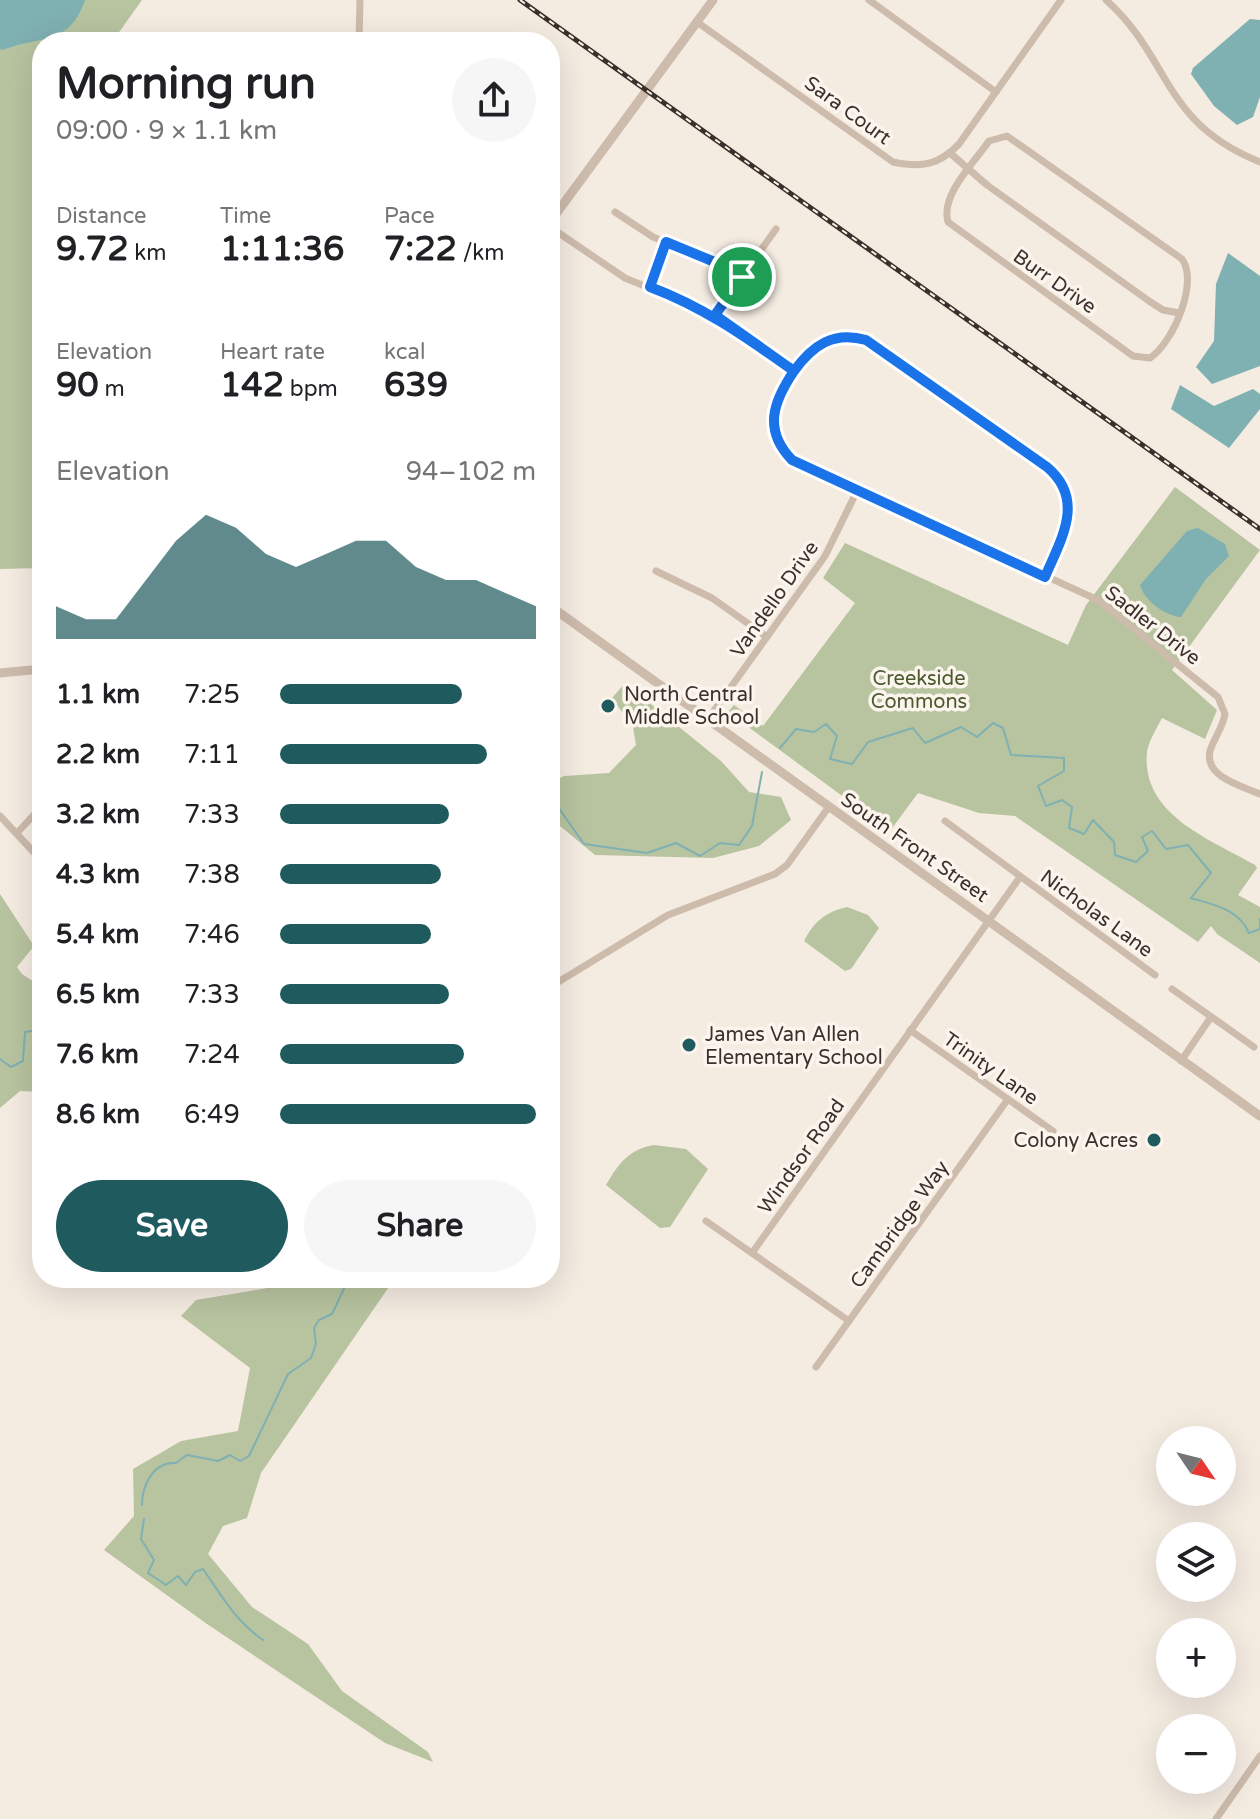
<!DOCTYPE html>
<meta charset="utf-8">
<style>
:root{--surface:#fff;--page:#f6f6f6;--text:#202124;--muted:#757577;--accent:#1f5a5e}
body{margin:0;font-family:"Varela Round",sans-serif;background:var(--page);color:var(--text);height:100vh;display:flex;flex-direction:column;font-size:30px;white-space:nowrap}
*{box-sizing:border-box;margin:0}
p{font-size:26px;color:var(--muted)}
.icon{flex:none;width:44px;height:44px;fill:none;stroke:currentColor;stroke-width:2;stroke-linecap:round;stroke-linejoin:round}
.map{position:relative;flex:1;overflow:hidden}
.panel{position:absolute;left:32px;top:32px;width:528px;height:1256px;display:flex;flex-direction:column;background:var(--surface);border-radius:32px;box-shadow:0 8px 32px #0002}
.panel>*{flex:none}
.needle{width:52px;rotate:125deg}
.tools{position:absolute;left:1156px;top:1426px;display:grid;gap:16px}
.tools a{display:grid;place-items:center;width:80px;height:80px;border-radius:50%;background:var(--surface);box-shadow:0 8px 32px #0002;font-size:40px}
.pin{position:absolute;display:grid;place-items:center;width:68px;height:68px;color:#fff;margin:-34px;border:4px solid #fff;border-radius:50%;box-shadow:0 2px 8px #0007}
.round{display:grid;place-items:center;flex:none;width:84px;height:84px;border-radius:42px;background:var(--page)}
.head{display:flex;align-items:center;justify-content:space-between;height:136px;padding:0 24px}
h1{font-size:44px;font-weight:800;line-height:60px}
.figures{display:grid;grid-template-columns:repeat(3,1fr);gap:12px;height:136px;padding:8px 24px}
.figures div{display:grid;align-content:center}
.figures b{font-size:34px;font-weight:800}
.figures small{font-size:22px;font-weight:400}
.figures p{font-size:22px}
.chart{height:224px;padding:16px 24px}
.chart p{display:flex;justify-content:space-between}
.chart svg{width:100%;height:144px;margin-top:8px;fill:var(--accent);opacity:.7}
.cta{display:flex;gap:16px;margin-top:auto;padding:16px 24px}
.cta a{flex:1;height:92px;border-radius:48px;background:var(--accent);color:#fff;font-size:32px;font-weight:800;line-height:92px;text-align:center}
.cta a+a{background:var(--page);color:var(--text)}
ul{padding:0 24px;list-style:none;font-size:26px}
li{display:grid;grid-template-columns:128px 96px 1fr;align-items:center;height:60px}
li i{height:20px;border-radius:10px;background:var(--accent)}
.map>svg:first-child{display:block}
</style>
<div class="map">
<svg width="1260" height="1819" viewBox="0 0 1260 1819">
<rect width="100%" height="100%" fill="#f4ebe1"/>
<!-- green -->
<g fill="#b8c4a0">
<polygon points="0,0 142,0 112,42 42,42 42,568 0,569"/>
<path d="M1175 487 1260 550 1172 670 1217 710 1205 739 1162 718C1157 728 1149 740 1147 752 1141 815 1210 839 1255 865L1257 868 1238 895 1260 907V963L1217 934 1211 926 1198 942 1015 816 979 813 918 793 890 831 728 712 734 705 763 726 855 603 823 578 845 543 1068 645 1086 605Z"/>
<polygon points="625,683 721,761 749,792 781,797 791,820 759,846 713,858 595,855 560,826 550,837 550,783 564,776 609,773 636,745 633,727 612,698"/>
<polygon points="0,894 34,946 17,967 22,974 42,987 42,1092 20,1091 0,1108"/>
<path d="M847 907 868 915 879 928 851 969 845 971 804 941C814 921 826 912 847 907Z"/>
<path d="M654 1145 686 1149 708 1169 670 1227 660 1228 606 1185C618 1164 629 1149 654 1145Z"/>
<polygon points="306,1278 395,1278 261,1473 247,1518 223,1526 208,1554 252,1607 308,1644 342,1691 428,1752 433,1762 385,1743 207,1624 104,1550 134,1516 133,1469 181,1441 238,1431 250,1368 181,1316 196,1300 297,1283"/>
</g>
<!-- water -->
<g fill="#7fb0b2">
<path d="M0 0H85C69 47 40 35 3 50L0 49Z"/>
<polygon points="1250,19 1260,20 1260,97 1253,117 1237,125 1214,106 1191,74 1193,68"/>
<polygon points="1228,253 1260,276 1260,366 1212,384 1196,367 1214,341 1216,284"/>
<polygon points="1180,385 1214,406 1253,389 1260,394 1260,409 1229,448 1171,409"/>
<path d="M1198 528 1225 544 1229 556 1206 579 1181 617C1166 616 1144 601 1140 585L1187 531Z"/>
</g>
<g fill="none" stroke-linecap="round" stroke-linejoin="round">
<!-- stream -->
<g stroke="#7fb0b2" stroke-width="2">
<path d="M780 748 796 729 814 732 826 724 837 736 830 759 852 764 868 742 913 728 925 743 961 727 977 737 993 723 1003 728 1011 755 1064 758V771L1038 786 1046 806 1062 800 1072 807 1069 828 1084 834 1093 820 1114 842 1115 855 1136 862 1148 851 1142 837 1152 831 1166 849 1188 845 1211 873 1191 898C1215 905 1238 909 1249 933L1260 929V919"/>
<polyline points="550,815 558,807 584,844 647,853 676,843 700,856 720,843 739,845 752,826 762,772"/>
<polyline points="0,1059 11,1067 23,1061 25,1032 37,1030 42,1042"/>
<path d="M142 1505C142 1486 153 1461 176 1463L187 1455 218 1461 230 1455 240 1461 249 1456 288 1374 311 1358 316 1344 314 1328 319 1320 332 1314 349 1278"/>
<path d="M144 1519 141 1539 154 1560 148 1573 166 1585 178 1576 186 1585 195 1572 203 1569C222 1596 235 1621 263 1640"/>
</g>
<!-- minor -->
<g stroke="#cdbbac" stroke-width="7">
<polyline points="869,0 996,92"/>
<path d="M1106 0C1172 59 1161 122 1260 162"/>
<path d="M697 22 893 162C922 168 939 165 959 144L1061 0"/>
<polyline points="359,42 360,0"/>
<path d="M1007 136 1182 259C1199 282 1173 343 1150 358L1133 356 948 222C940 195 974 163 989 141Z"/>
<polyline points="950,153 987,185 1149,301 1163,310 1179,313"/>
<polyline points="615,212 653,237 727,267 742,277"/>
<polyline points="550,227 625,278 715,315 794,371"/>
<polyline points="650,287 666,242"/>
<polyline points="715,315 776,229"/>
<polyline points="656,571 712,598 767,637"/>
<path d="M1045 577C1061 540 1084 506 1052 471L866 340C804 323 745 412 792 460L1098 600 1218 697 1225 714C1223 727 1214 738 1210 751 1204 777 1242 786 1260 794"/>
<polyline points="708,719 825,556 857,491"/>
<polyline points="0,816 42,861"/>
<polyline points="945,821 1155,975"/>
<polyline points="18,832 42,806"/>
<polyline points="550,987 668,915 775,874 787,865 828,808"/>
<polyline points="1172,989 1254,1047"/>
<polyline points="910,1030 1053,1131"/>
<polyline points="1181,1061 1211,1017"/>
<polyline points="706,1221 849,1321"/>
<polyline points="752,1253 1020,877"/>
<polyline points="816,1367 1008,1099"/>
<polyline points="1216,1819 1260,1756"/>
</g>
<!-- tertiary -->
<g stroke="#cdbbac" stroke-width="9">
<polyline points="550,222 713,0"/>
<polyline points="550,606 1260,1116"/>
<polyline points="0,673 42,669"/>
</g>
<defs>
<polyline id="rail" points="520,0 1260,529"/>
</defs>
<!-- rail casing -->
<use href="#rail" stroke="#3b302b" stroke-width="5"/>
<!-- rail -->
<use href="#rail" stroke="#fbf5ee" stroke-width="2" stroke-dasharray="6" stroke-linecap="butt"/>
</g>
<g fill="none" stroke-linecap="round" stroke-linejoin="round">
<defs>
<path id="route" d="M742 277 715 315 794 371C773 402 763 430 792 460L1045 577C1061 539 1086 500 1047 467L866 340C833 331 813 345 794 371 747 338 704 307 650 287L666 242 727 267 742 277"/>
</defs>
<!-- route casing -->
<use href="#route" stroke="#fff" stroke-width="16"/>
<!-- route -->
<use href="#route" stroke="#1a73e8" stroke-width="10"/>
</g>
<!-- markers -->
<g fill="#1f5a5e" stroke="#fbf5ee" stroke-width="3">
<circle cx="608" cy="706" r="8"/>
<circle cx="689" cy="1045" r="8"/>
<circle cx="1154" cy="1140" r="8"/>
</g>
<g text-anchor="middle" stroke-width="7" stroke-linejoin="round" paint-order="stroke">
<!-- street labels -->
<g font-size="20" fill="#3b302b" stroke="#fbf5ee">
<text transform="translate(848 110) rotate(36)" y="7">Sara Court</text>
<text transform="translate(1055 281) rotate(35)" y="7">Burr Drive</text>
<text transform="translate(774 599) rotate(-55)" y="7">Vandello Drive</text>
<text transform="translate(1153 625) rotate(38)" y="7">Sadler Drive</text>
<text transform="translate(915 847) rotate(35)" y="7">South Front Street</text>
<text transform="translate(1097 913) rotate(36)" y="7">Nicholas Lane</text>
<text transform="translate(991 1068) rotate(35)" y="7">Trinity Lane</text>
<text transform="translate(801 1156) rotate(-55)" y="7">Windsor Road</text>
<text transform="translate(899 1224) rotate(-54)" y="7">Cambridge Way</text>
</g>
<!-- park labels -->
<g font-size="20" fill="#4a5a2e" stroke="#fbf5ee">
<text x="919" y="685">Creekside<tspan x="919" dy="23">Commons</tspan></text>
</g>
<!-- poi labels -->
<g font-size="20" fill="#3b302b" stroke="#fbf5ee" text-anchor="start">
<text x="624" y="701">North Central<tspan x="624" dy="23">Middle School</tspan></text>
<text x="705" y="1041">James Van Allen<tspan x="705" dy="23">Elementary School</tspan></text>
<text x="1138" y="1147" text-anchor="end">Colony Acres</text>
</g>
</g>
</svg>
<div class="tools">
<a><svg class="needle" viewBox="-14 -14 28 28"><path d="M0-13l5 13h-10z" fill="#e53935"/><path d="M0 13l5-13h-10z" fill="#757577"/></svg></a>
<a><svg class="icon" aria-label="layers" viewBox="0 0 24 24"><path d="M12 4l9 5-9 5-9-5zM3 14l9 5 9-5"/></svg></a>
<a>+</a>
<a>−</a>
</div>
<div class="pin" style="left:742px;top:277px;background:#1e9e55"><svg class="icon" aria-label="arrive" viewBox="0 0 24 24"><path d="M6 21V4h12l-3 4 3 4H6"/></svg></div>
<section class="panel">
<div class="head"><div><h1>Morning run</h1><p>09:00 · 9 × 1.1 km</p></div><a class="round"><svg class="icon" aria-label="share" viewBox="0 0 24 24"><path d="M12 15V3M7 8l5-5 5 5M5 13v7h14v-7"/></svg></a></div>
<div class="figures">
<div><p>Distance</p><b>9.72<small> km</small></b></div>
<div><p>Time</p><b>1:11:36</b></div>
<div><p>Pace</p><b>7:22<small> /km</small></b></div>
</div>
<div class="figures">
<div><p>Elevation</p><b>90<small> m</small></b></div>
<div><p>Heart rate</p><b>142<small> bpm</small></b></div>
<div><p>kcal</p><b>639</b></div>
</div>
<div class="chart"><p><span>Elevation</span>94–102 m</p>
<svg viewBox="0 0 160 44" preserveAspectRatio="none"><path d="M0 44V34L10 38L20 38L30 26L40 14L50 6L60 10L70 18L80 22L90 18L100 14L110 14L120 22L130 26L140 26L150 30L160 34V44z"/></svg>
</div>
<ul>
<li><b>1.1 km</b>7:25<i style="width:71%"></i></li>
<li><b>2.2 km</b>7:11<i style="width:81%"></i></li>
<li><b>3.2 km</b>7:33<i style="width:66%"></i></li>
<li><b>4.3 km</b>7:38<i style="width:63%"></i></li>
<li><b>5.4 km</b>7:46<i style="width:59%"></i></li>
<li><b>6.5 km</b>7:33<i style="width:66%"></i></li>
<li><b>7.6 km</b>7:24<i style="width:72%"></i></li>
<li><b>8.6 km</b>6:49<i style="width:100%"></i></li>
</ul>
<div class="cta"><a>Save</a><a>Share</a></div>
</section>
</div>
